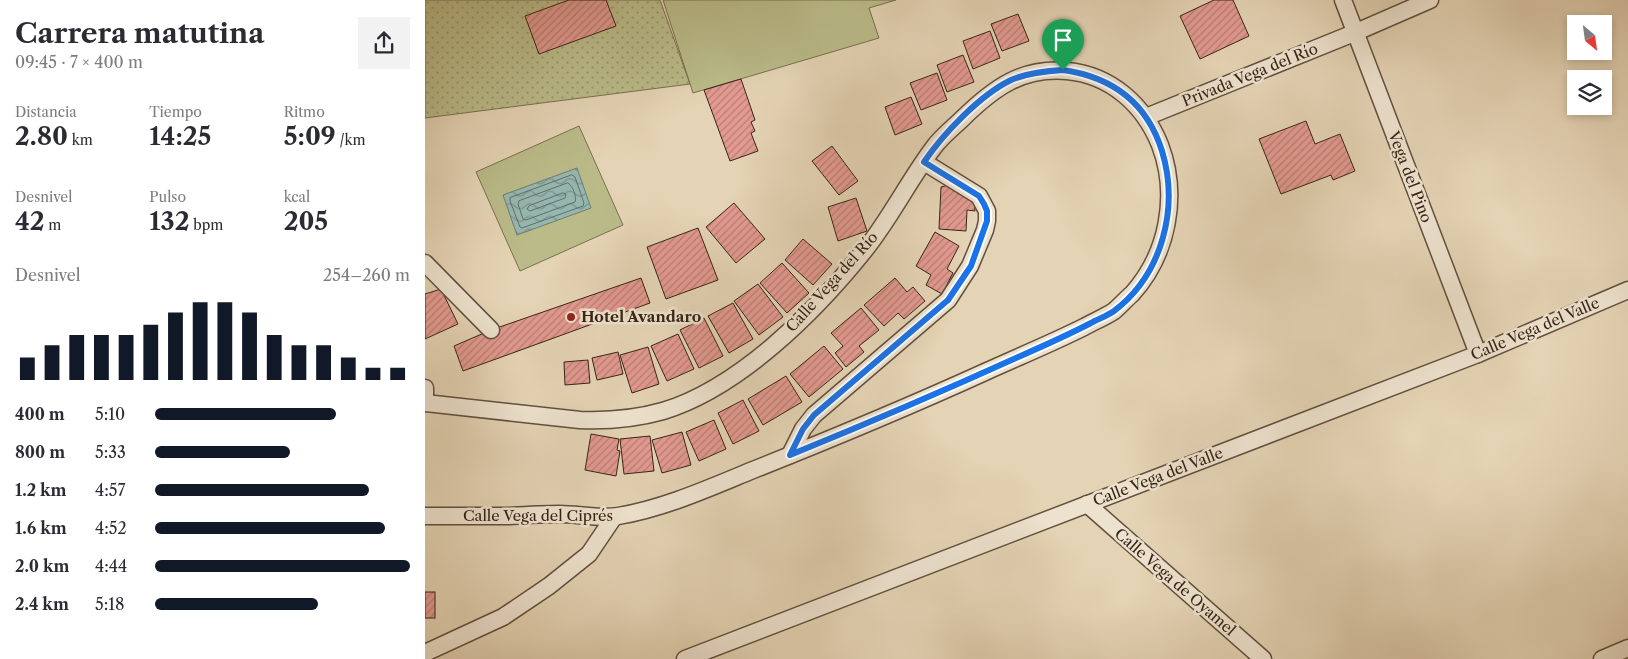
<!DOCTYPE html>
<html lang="es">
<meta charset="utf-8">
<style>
:root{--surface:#fff;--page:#f2f2f3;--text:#2b2b33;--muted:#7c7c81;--accent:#111827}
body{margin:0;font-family:"Libre Caslon Text",serif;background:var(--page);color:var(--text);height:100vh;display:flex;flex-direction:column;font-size:19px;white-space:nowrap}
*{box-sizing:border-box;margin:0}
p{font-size:16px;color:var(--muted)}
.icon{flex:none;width:28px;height:28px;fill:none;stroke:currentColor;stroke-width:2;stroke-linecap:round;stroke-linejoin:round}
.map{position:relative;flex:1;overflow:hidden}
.side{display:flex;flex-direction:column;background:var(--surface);width:425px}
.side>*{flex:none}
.needle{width:32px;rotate:151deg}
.buttons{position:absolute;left:1142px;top:15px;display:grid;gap:10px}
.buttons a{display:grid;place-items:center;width:45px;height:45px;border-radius:0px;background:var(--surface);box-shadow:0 2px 8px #0003;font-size:25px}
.pin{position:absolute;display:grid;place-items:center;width:42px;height:42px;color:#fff;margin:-51px -21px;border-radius:50% 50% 50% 0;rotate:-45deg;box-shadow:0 0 5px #0007}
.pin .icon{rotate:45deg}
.round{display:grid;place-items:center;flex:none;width:52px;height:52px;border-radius:0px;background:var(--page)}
.head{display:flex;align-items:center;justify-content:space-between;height:85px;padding:0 15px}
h1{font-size:28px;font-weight:700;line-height:38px}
.stats{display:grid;grid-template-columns:repeat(3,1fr);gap:8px;height:85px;padding:5px 15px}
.stats div{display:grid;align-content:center}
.stats b{font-size:25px;font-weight:700}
.stats small{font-size:14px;font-weight:400}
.stats p{font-size:14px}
.chart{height:140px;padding:10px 15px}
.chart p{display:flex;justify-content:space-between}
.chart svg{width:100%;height:90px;margin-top:5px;stroke:var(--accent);stroke-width:6}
ul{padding:0 15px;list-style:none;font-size:16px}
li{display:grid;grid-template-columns:80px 60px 1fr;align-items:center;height:38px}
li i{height:12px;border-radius:6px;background:var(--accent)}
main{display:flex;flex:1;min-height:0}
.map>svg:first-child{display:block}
</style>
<main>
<section class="side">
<div class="head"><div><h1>Carrera matutina</h1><p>09:45 · 7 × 400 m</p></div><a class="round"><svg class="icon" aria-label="share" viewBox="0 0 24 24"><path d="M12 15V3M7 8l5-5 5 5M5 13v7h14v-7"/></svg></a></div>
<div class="stats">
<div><p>Distancia</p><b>2.80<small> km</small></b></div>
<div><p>Tiempo</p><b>14:25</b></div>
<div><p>Ritmo</p><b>5:09<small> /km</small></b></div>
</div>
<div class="stats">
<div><p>Desnivel</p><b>42<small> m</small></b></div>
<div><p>Pulso</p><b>132<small> bpm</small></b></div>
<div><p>kcal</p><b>205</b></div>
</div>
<div class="chart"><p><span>Desnivel</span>254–260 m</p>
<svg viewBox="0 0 160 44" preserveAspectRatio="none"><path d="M5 44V33M15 44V27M25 44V22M35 44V22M45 44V22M55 44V17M65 44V11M75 44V6M85 44V6M95 44V11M105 44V22M115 44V27M125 44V27M135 44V33M145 44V38M155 44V38"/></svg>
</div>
<ul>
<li><b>400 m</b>5:10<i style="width:71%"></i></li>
<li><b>800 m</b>5:33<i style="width:53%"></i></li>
<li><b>1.2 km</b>4:57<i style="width:84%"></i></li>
<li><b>1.6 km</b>4:52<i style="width:90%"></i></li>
<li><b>2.0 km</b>4:44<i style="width:100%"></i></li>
<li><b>2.4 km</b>5:18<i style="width:64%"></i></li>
</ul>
</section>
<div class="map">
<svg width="1203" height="659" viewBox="0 0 1203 659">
<defs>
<pattern id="grass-dots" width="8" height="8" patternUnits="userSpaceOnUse" patternTransform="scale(1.25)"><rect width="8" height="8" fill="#babb89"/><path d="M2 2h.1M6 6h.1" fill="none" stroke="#98986f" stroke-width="1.8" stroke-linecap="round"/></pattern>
<pattern id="water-waves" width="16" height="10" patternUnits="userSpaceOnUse" patternTransform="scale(1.25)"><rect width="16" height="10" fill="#95b7b0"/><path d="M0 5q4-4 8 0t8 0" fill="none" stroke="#7a958e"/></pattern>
<pattern id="building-hatch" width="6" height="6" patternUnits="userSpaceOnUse" patternTransform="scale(1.25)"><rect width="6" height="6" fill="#e39a90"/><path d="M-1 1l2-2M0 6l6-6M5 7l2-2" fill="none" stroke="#b97d75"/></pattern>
</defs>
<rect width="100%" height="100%" fill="#e4d3b4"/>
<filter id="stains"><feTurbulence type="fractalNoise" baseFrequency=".004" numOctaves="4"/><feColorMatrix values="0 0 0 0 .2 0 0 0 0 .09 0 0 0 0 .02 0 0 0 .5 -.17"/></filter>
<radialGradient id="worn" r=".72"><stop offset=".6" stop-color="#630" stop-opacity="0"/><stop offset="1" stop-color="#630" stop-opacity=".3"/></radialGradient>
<!-- grass -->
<polygon fill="url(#grass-dots)" stroke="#787050" points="0,0 235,0 265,84 0,118"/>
<!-- park -->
<g fill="#babb89" stroke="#787050">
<polygon points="238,0 471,0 444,8 454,38 268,93"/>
<polygon points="154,126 198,225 95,271 51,172"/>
</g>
<!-- water -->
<polygon fill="url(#water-waves)" stroke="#6f7c73" points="152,168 166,208 92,235 78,195"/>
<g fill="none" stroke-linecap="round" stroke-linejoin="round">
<!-- shore -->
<g stroke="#666e64" stroke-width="1">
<polygon points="147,175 150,177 159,203 158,206 97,228 95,227 85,201 85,198"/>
<path d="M143 183C148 186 152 197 150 202L101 220 98 219 93 204 94 201Z"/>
<polygon points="138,193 141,194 140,198 105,211 102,209 104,206"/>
</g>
</g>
<!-- building -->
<g fill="url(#building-hatch)" stroke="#372417">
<polygon points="144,0 181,0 191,26 114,54 100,16"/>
<polygon points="789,0 808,0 824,36 775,59 755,16"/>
<polygon points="593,14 604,41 577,51 566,24"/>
<polygon points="565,31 575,58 548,69 538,41"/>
<polygon points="538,55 549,82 522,92 512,65"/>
<polygon points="512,73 522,100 496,110 485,83"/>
<polygon points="316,79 330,120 326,122 330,131 326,133 333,151 305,161 279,90"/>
<polygon points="486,97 497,124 470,135 460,107"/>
<polygon points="881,121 890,144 915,134 930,171 908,180 906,175 856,194 834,139"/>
<polygon points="407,146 433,181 414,195 387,161"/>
<polygon points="527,184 548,185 550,211 542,210 541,231 514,229 516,187"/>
<polygon points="431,198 442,231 413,241 403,207"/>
<polygon points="309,203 340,239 311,263 281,227"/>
<polygon points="273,228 293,280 241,299 222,247"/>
<polygon points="510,232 534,246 522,269 528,273 517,294 501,285 506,275 491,266"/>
<polygon points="378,239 407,264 388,285 360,260"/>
<polygon points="357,263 384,293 362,313 335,283"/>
<polygon points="216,278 225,303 38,371 29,346 66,330"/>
<polygon points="470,278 482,292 488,287 500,301 479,319 473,313 459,326 439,305"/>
<polygon points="333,284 358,317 334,335 309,301"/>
<polygon points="16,289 33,324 0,339 0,294"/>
<polygon points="308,303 328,339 304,353 283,316"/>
<polygon points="436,308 454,330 434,346 439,352 421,367 410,353 418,346 406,333"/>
<polygon points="279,318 298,356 274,368 255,330"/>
<polygon points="253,334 269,369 242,381 226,346"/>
<polygon points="399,346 418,369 384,397 365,374"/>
<polygon points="223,347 234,384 207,393 195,355"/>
<polygon points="193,352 198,374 172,380 167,358"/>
<polygon points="163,360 165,383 140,385 139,362"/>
<polygon points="361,376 377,402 338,425 323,399"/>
<polygon points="318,400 334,431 308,444 293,413"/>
<polygon points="289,420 301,449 274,461 261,432"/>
<polygon points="257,432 266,465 237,473 227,440"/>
<polygon points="166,434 194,439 192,450 195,451 191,476 160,470"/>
<polygon points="225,436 229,471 199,474 195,439"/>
<rect x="0" y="592" width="10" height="26"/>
</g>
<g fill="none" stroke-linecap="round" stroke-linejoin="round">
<defs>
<g id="street">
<polyline points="918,0 1053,354"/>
<polyline points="721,117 929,33 1005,0"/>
<polyline points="0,263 66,330"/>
<polyline points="0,388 0,398"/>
<path d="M0 403 155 420C183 421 210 419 238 411 314 388 390 312 439 251 465 219 484 180 509 147 517 136 529 127 539 117 569 88 597 67 642 71 686 75 719 105 735 145 754 195 743 254 707 294 701 299 695 306 689 311 680 317 668 322 659 327 627 343 593 357 560 372 483 407 406 439 328 470 284 488 240 508 193 516 174 519 154 514 134 514 118 514 101 515 84 516 56 516 28 516 0 516"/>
<polyline points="365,455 378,429 389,415 523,300 545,266 560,230 562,221 562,211 554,196 499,162"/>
<polyline points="662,504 838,659"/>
<polyline points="0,653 78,617 124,586 164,554 189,517"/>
<polyline points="260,659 1053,354 1203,290"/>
<polyline points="1177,659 1203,648"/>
</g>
</defs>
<!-- street casing -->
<use href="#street" stroke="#62503e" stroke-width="19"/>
<!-- street -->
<use href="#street" stroke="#ede2ce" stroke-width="16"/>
</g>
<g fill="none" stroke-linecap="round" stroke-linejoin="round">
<defs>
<path id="route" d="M638 70C687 77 722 103 737 151 754 207 738 274 689 311 682 316 673 319 666 323 641 336 616 347 591 358 516 392 441 424 365 455L378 429 389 415 523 300 546 266 562 221V211L559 204 554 196 499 162C518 134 555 95 586 80 602 73 620 71 638 70Z"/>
</defs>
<!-- route casing -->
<use href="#route" stroke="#fff" stroke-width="10"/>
<!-- route -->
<use href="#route" stroke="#1a73e8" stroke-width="6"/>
</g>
<!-- markers -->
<circle fill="#8f2418" stroke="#ede2ce" stroke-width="2" cx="146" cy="317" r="5"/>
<g text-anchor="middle" stroke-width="5" stroke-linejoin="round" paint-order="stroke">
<!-- street labels -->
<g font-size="15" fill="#372417" stroke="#ede2ce">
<text transform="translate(825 75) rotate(-22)" y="5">Privada Vega del Río</text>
<text transform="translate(985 177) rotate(69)" y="5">Vega del Pino</text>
<text transform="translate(407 282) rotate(-48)" y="5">Calle Vega del Río</text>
<text transform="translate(1110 329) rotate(-23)" y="5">Calle Vega del Valle</text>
<text transform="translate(733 477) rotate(-21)" y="5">Calle Vega del Valle</text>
<text x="113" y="521">Calle Vega del Ciprés</text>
<text transform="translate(750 582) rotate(41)" y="5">Calle Vega de Oyamel</text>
</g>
<!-- poi labels -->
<g font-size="15" font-weight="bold" fill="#372417" stroke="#ede2ce" text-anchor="start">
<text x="156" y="322">Hotel Avandaro</text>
</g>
</g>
<rect width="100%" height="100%" filter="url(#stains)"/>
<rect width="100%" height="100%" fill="url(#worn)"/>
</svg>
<div class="buttons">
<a><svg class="needle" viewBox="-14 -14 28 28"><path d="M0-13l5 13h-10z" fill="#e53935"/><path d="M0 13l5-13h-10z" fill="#7c7c81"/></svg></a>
<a><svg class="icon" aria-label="layers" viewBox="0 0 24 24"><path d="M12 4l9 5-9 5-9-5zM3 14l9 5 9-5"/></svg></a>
</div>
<div class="pin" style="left:638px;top:70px;background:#1e9e55"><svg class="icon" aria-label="arrive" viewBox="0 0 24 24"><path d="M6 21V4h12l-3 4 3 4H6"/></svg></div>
</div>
</main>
